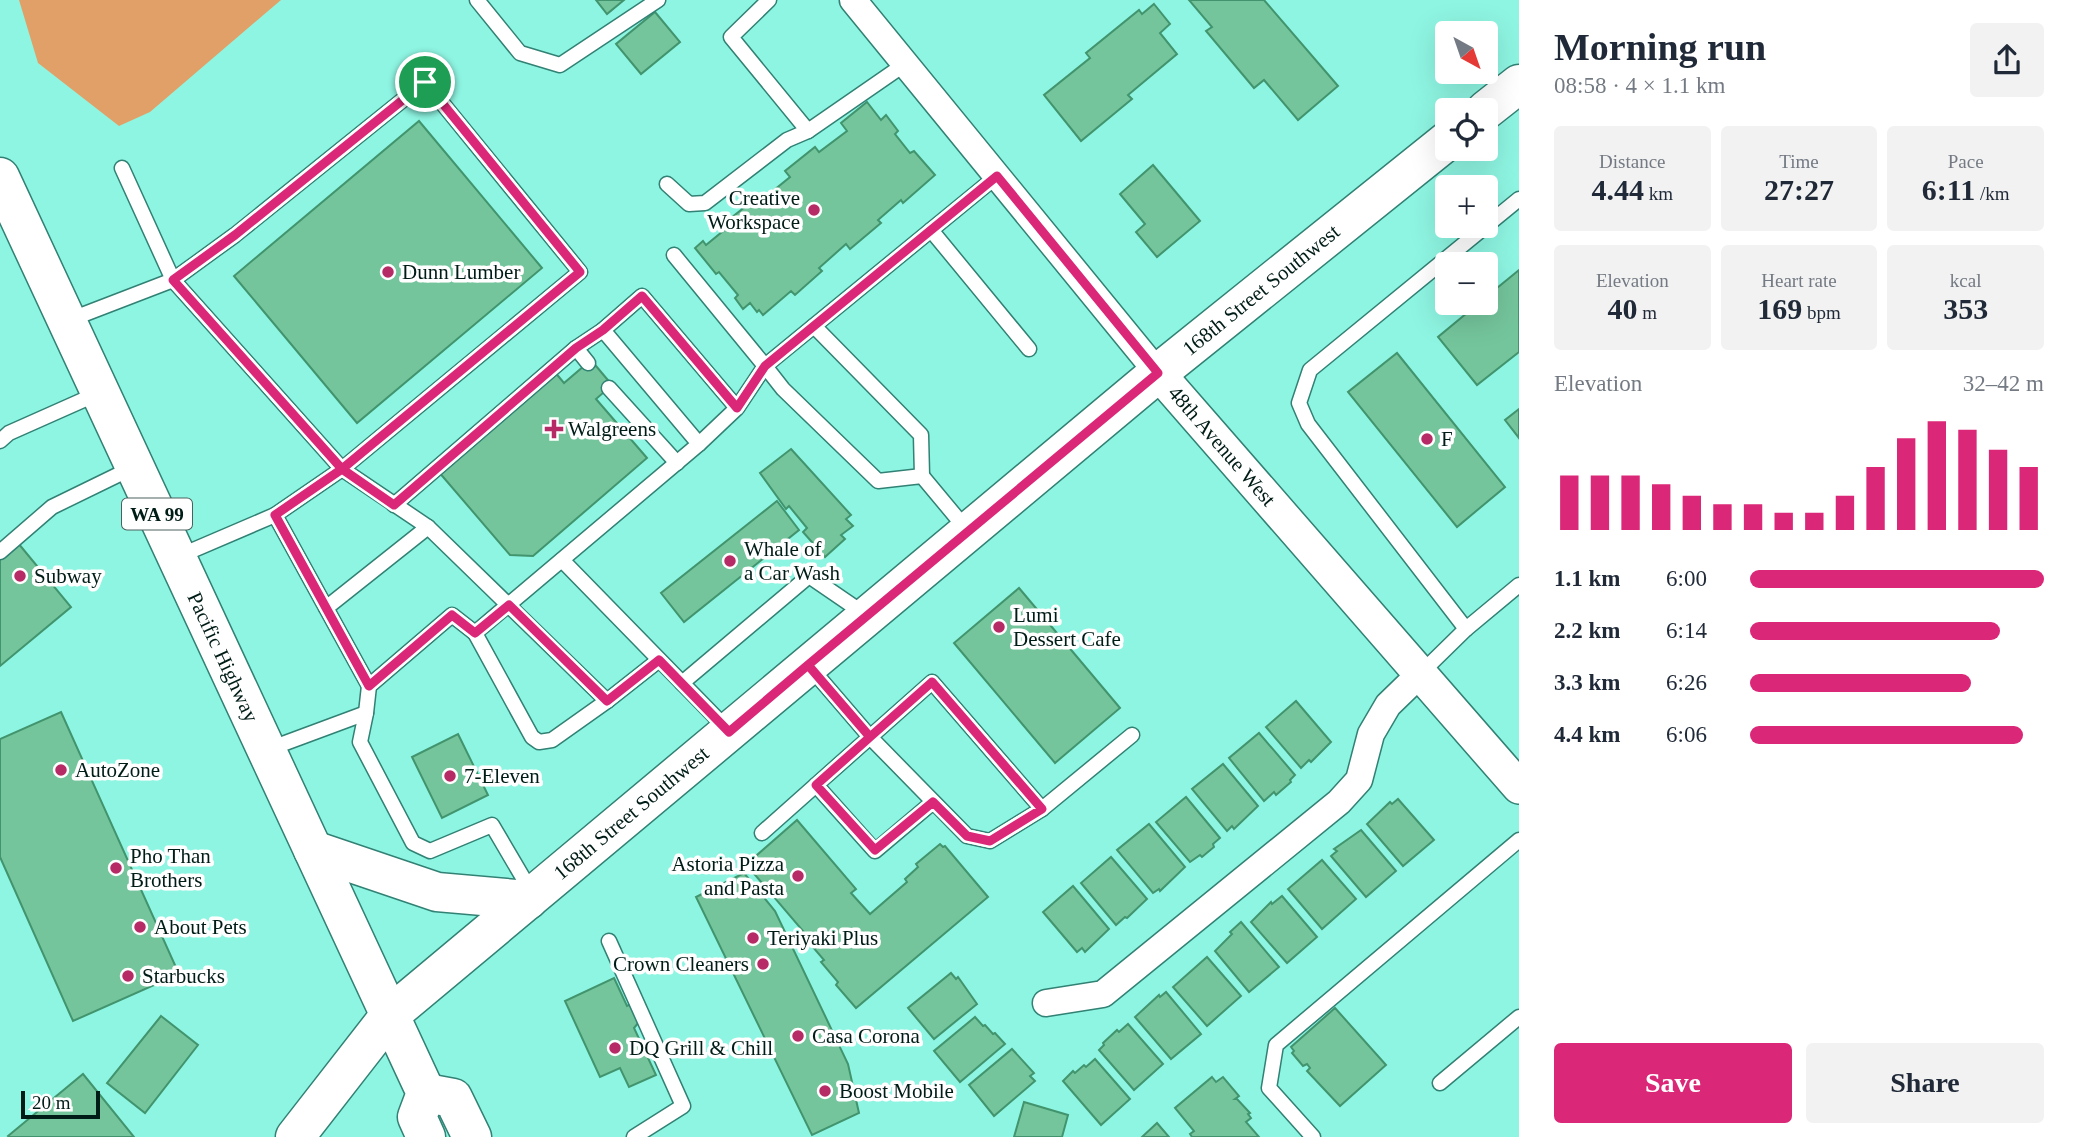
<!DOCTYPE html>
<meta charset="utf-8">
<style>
:root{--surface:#fff;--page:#f2f2f3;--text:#1f2937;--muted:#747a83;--accent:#db2777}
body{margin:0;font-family:Georgia,serif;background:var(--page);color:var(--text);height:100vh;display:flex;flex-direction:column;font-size:26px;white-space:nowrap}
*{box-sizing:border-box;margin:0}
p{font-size:23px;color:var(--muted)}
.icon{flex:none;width:38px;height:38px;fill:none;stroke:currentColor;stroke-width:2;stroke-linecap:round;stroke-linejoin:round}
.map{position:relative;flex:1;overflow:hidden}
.side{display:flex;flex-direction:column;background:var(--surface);width:560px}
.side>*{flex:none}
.needle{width:46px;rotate:140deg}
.tools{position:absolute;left:1435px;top:21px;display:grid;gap:14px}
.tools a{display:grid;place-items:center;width:63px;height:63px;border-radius:7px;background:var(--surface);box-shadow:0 7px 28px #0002;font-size:35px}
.scale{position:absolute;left:21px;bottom:18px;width:79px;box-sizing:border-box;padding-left:7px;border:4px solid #001c17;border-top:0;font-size:19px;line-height:24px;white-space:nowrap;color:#001c17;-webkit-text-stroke:5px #fff;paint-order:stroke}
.pin{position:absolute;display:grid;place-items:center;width:60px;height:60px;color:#fff;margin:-30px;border:4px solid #fff;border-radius:50%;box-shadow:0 2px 7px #0007}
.round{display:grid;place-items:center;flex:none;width:74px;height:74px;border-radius:7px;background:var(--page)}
.headline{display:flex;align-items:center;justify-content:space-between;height:119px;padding:0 35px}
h1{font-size:38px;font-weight:700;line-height:52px}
.figures{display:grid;grid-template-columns:repeat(3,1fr);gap:10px;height:119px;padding:7px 35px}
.figures div{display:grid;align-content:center;border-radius:7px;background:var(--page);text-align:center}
.figures b{font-size:30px;font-weight:700}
.figures small{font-size:19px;font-weight:400}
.figures p{font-size:19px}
.chart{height:196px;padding:14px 35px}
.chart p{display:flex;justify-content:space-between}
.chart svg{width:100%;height:126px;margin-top:7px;stroke:var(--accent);stroke-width:6}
.primary-button{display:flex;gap:14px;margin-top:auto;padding:14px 35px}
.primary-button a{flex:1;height:80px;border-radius:7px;background:var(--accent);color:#fff;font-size:28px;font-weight:700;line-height:80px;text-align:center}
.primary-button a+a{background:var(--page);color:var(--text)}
ul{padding:0 35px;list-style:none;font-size:23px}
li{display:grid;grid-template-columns:112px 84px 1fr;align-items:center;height:52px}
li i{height:18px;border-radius:9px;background:var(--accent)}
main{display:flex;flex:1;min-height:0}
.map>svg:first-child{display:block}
</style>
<main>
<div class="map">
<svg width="1519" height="1137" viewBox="0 0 1519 1137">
<rect width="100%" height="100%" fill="#8ef5e2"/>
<!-- forest -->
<polygon fill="#e1a068" points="19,0 281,0 150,112 119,126 38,63"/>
<!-- building -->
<g fill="#74c59c" stroke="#41946d" stroke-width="2">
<polygon points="596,0 624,0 607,14"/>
<polygon points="1189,0 1264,0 1338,86 1298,120 1264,80 1254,88 1206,31 1212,27"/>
<polygon points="1154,4 1170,24 1160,33 1177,54 1128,95 1132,99 1081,141 1044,95 1090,58 1086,53 1139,10 1142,14"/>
<polygon points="655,12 680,42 641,74 616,44"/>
<polygon points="867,102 881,120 886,115 898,131 895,134 910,153 914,151 935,175 903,203 901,200 878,220 881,223 850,249 846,244 819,268 822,271 795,295 791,291 763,315 759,310 757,312 750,303 743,309 735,298 738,295 719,272 716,274 695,248 703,241 706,245 734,222 731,218 760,195 763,199 790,177 785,171 815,147 819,152 847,131 841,123"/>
<polygon points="419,121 542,268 357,423 234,276"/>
<polygon points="1153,165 1200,221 1157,257 1136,232 1145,224 1120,194"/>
<polygon points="1519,270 1519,352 1477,385 1438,337 1479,303 1486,303 1486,297"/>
<polygon points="1397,353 1505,487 1457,527 1348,392"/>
<polygon points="591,360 612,385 596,399 647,458 533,556 510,555 438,471 554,371 564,383"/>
<polygon points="1519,409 1519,438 1505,420"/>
<polygon points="791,449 851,515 846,519 853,526 841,535 845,539 825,557 803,532 807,528 789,506 786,509 760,473"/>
<polygon points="777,501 799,530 684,622 661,593"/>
<polygon points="18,543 71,607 0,666 0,558"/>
<polygon points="1019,588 1120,708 1055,763 954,643"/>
<polygon points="1296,701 1331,742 1311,762 1309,760 1301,768 1266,727"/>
<polygon points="61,712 179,974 73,1021 0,857 0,739"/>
<polygon points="1259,733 1295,775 1290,780 1291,782 1276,795 1274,792 1264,801 1229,758"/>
<polygon points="458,734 488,795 442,818 412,757"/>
<polygon points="1223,764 1258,806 1234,829 1232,826 1227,831 1192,789"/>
<polygon points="1186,797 1220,838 1213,844 1214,847 1202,857 1200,855 1190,862 1156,822"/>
<polygon points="1398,799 1434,840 1403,866 1367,824 1390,802 1392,804"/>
<polygon points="797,820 856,889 851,893 870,914 907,882 905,879 918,867 916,864 940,844 943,847 945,846 988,897 856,1008 836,985 838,982 821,962 824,960 806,939 809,938 750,869 752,866 749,862"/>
<polygon points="1149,824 1185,867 1160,891 1159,889 1153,893 1117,850"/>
<polygon points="1361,830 1396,871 1366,897 1331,856 1337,851 1334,849"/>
<polygon points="1111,857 1147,899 1127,918 1125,917 1116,925 1081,883"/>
<polygon points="1322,860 1356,899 1322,929 1288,889"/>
<polygon points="744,873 775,911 848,1064 859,1113 812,1135 696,897"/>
<polygon points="1073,886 1109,929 1085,952 1082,948 1077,952 1043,912"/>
<polygon points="1282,896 1317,937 1287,963 1251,922 1271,902 1272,904"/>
<polygon points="1241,922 1279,967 1249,992 1215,951 1232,934 1230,932"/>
<polygon points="1207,957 1241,996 1207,1026 1173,987"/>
<polygon points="951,973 956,979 958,977 977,1004 934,1039 908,1008"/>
<polygon points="614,978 627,1006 631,1004 639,1022 634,1028 656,1075 629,1087 620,1068 600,1077 565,1001"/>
<polygon points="1166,992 1201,1034 1171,1059 1135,1017 1159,995 1160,997"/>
<polygon points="1335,1008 1386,1065 1340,1106 1307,1071 1310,1068 1307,1064 1303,1066 1292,1053 1294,1051 1291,1047"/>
<polygon points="161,1016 198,1045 145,1113 107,1083"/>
<polygon points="975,1017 983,1026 985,1025 993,1034 995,1033 1005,1044 960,1082 934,1051"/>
<polygon points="1128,1024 1163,1064 1134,1090 1099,1050 1104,1045 1103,1043 1117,1030 1119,1032"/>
<polygon points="1012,1049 1034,1073 1030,1076 1035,1081 994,1116 969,1085"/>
<polygon points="1095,1059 1130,1099 1101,1125 1063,1081 1073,1071 1075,1073 1084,1065 1086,1067"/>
<polygon points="83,1074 134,1137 9,1137 8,1136"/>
<polygon points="1212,1077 1216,1082 1223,1077 1239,1096 1235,1099 1237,1099 1250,1113 1248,1114 1251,1118 1246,1122 1259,1137 1192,1137 1190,1134 1194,1131 1175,1108"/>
<polygon points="1024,1102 1068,1115 1062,1137 1014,1137"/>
<polygon points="1157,1123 1169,1137 1142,1137"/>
</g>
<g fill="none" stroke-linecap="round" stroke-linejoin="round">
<defs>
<g id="service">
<polyline points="477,0 520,53 560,65 658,0"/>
<polyline points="769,0 731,37 808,131 905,64"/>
<polyline points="667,184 689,204 705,203 787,140 808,131"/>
<polyline points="1519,199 1310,370 1299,403 1308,424 1466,629 1519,585"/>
<polyline points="931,230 1029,349"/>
<polyline points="674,255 765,366 737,408 642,296 603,330 699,444 737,408"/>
<polyline points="69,320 173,280 235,235 425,82 580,272 342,469 173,280 122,168"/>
<polyline points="814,326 921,435 922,476"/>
<polyline points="588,363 576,348 603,330"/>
<polyline points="609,388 677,463"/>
<polyline points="0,441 9,433 99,393"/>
<polyline points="394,505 576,348"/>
<polyline points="428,527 607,701 552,740 539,742 532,737 475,633 699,444"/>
<polyline points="967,530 922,476 878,481 783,389 765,366 997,176"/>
<polyline points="0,552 52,507 134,467"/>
<polyline points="177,557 275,515"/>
<polyline points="562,560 727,729"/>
<polyline points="326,608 428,527 342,469 275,515 369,686"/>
<polyline points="475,633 452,615 369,686 366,713 360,742 413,843 430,851 492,825 532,893"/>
<polyline points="809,666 870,737 967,836 990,841 1042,809 1132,735"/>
<polyline points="1420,674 1466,629"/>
<polyline points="682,683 809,576 866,615"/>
<polyline points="607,701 659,660"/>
<polyline points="269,749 366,713"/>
<polyline points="933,802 875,851 816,785 932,682 1042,809"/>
<polyline points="762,833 816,785"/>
<polyline points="609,941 683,1106 634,1137"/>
<polyline points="1440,1083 1519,1017"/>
<polyline points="1313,1137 1269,1088 1276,1045 1519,840"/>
</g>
<g id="minor">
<polyline points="853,0 1158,373"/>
<polyline points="1046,1003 1103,994 1339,802 1359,780 1371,734 1388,705 1420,674"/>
</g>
<polyline id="tertiary" points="1158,373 1519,787"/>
<g id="secondary">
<polyline points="1486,110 1519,84"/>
<polyline points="295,1137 390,1015 1158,373 1447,141"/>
</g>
<g id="trunk">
<polyline points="0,177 426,1093 417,1117 426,1137"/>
<polyline points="313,850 437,892 528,900"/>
<polyline points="426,1093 453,1098 472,1137"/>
</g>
</defs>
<!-- service casing -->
<use href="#service" stroke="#318174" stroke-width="17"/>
<!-- minor casing -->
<use href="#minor" stroke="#318174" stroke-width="29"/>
<!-- tertiary casing -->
<use href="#tertiary" stroke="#318174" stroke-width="36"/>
<!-- secondary casing -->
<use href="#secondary" stroke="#318174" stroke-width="41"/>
<!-- trunk casing -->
<use href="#trunk" stroke="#318174" stroke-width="41"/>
<!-- service -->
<use href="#service" stroke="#fff" stroke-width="14"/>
<!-- minor -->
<use href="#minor" stroke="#fff" stroke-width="26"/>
<!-- tertiary -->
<use href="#tertiary" stroke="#fff" stroke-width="33"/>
<!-- secondary -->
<use href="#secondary" stroke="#fff" stroke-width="38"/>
<!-- trunk -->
<use href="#trunk" stroke="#fff" stroke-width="38"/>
</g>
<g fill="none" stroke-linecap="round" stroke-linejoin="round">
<defs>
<polyline id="route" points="425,82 580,272 342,469 275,515 369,686 452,615 475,633 509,605 607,701 659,660 729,732 808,665 870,737 816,785 875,850 933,802 967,836 990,841 1042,809 932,682 870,737 808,665 1158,373 997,176 765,366 737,408 642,296 603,330 576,348 394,505 342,469 173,280 235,235 425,82"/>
</defs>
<!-- route casing -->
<use href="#route" stroke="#fff" stroke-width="14"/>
<!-- route -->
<use href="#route" stroke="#db2777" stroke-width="9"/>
</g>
<!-- markers -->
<g fill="#b62b65" stroke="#fff" stroke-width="2.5">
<circle cx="814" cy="210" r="7"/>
<circle cx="388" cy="272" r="7"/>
<path d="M550.5 418.5h7v7h7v7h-7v7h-7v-7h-7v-7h7z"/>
<circle cx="1427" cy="439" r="7"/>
<circle cx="730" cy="561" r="7"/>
<circle cx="20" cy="576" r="7"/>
<circle cx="999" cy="627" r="7"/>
<circle cx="61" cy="770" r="7"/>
<circle cx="450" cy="776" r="7"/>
<circle cx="116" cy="868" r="7"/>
<circle cx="798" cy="876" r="7"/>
<circle cx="140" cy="927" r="7"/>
<circle cx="753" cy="938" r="7"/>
<circle cx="763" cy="964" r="7"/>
<circle cx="128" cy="976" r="7"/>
<circle cx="798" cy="1036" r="7"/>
<circle cx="615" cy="1048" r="7"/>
<circle cx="825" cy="1091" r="7"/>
</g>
<g text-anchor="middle" stroke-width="7" stroke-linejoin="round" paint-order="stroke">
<!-- shield labels -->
<rect fill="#fff" stroke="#4c605d" stroke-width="2" x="122" y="498.5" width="70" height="31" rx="5"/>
<g font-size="19" font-weight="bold" fill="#001c17">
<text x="157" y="521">WA 99</text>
</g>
<!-- poi labels -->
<g font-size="21" fill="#001c17" stroke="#fff" text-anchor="start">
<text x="800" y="205" text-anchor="end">Creative<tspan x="800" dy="24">Workspace</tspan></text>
<text x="402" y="279">Dunn Lumber</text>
<text x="568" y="436">Walgreens</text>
<text x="1441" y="446">F</text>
<text x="744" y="556">Whale of<tspan x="744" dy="24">a Car Wash</tspan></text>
<text x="34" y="583">Subway</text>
<text x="1013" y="622">Lumi<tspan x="1013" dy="24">Dessert Cafe</tspan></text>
<text x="75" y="777">AutoZone</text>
<text x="464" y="783">7-Eleven</text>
<text x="130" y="863">Pho Than<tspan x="130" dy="24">Brothers</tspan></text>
<text x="784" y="871" text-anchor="end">Astoria Pizza<tspan x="784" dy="24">and Pasta</tspan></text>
<text x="154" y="934">About Pets</text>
<text x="767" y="945">Teriyaki Plus</text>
<text x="749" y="971" text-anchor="end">Crown Cleaners</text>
<text x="142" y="983">Starbucks</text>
<text x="812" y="1043">Casa Corona</text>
<text x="629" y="1055">DQ Grill &amp; Chill</text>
<text x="839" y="1098">Boost Mobile</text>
</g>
<!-- street labels -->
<g font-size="21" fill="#001c17" stroke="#fff">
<text transform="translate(1261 290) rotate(-39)" y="7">168th Street Southwest</text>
<text transform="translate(1222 446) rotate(49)" y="7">48th Avenue West</text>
<text transform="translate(223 657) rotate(65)" y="7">Pacific Highway</text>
<text transform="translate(631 813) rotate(-40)" y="7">168th Street Southwest</text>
</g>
</g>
</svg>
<div class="tools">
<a><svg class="needle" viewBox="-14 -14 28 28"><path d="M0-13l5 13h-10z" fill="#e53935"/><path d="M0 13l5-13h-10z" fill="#747a83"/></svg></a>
<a><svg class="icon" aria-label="locate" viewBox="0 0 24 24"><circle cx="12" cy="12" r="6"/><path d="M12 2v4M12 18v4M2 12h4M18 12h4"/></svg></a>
<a>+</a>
<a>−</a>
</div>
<div class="scale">20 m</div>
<div class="pin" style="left:425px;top:82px;background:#1e9e55"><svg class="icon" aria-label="arrive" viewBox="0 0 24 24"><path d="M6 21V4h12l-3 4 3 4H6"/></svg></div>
</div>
<section class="side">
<div class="headline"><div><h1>Morning run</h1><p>08:58 · 4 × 1.1 km</p></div><a class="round"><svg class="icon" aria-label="share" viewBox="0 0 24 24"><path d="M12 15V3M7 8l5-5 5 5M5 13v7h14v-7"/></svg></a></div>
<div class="figures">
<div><p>Distance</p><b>4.44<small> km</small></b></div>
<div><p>Time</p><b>27:27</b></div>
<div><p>Pace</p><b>6:11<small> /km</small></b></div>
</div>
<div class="figures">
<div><p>Elevation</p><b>40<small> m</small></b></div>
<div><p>Heart rate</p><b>169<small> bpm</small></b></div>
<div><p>kcal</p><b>353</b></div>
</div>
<div class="chart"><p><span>Elevation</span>32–42 m</p>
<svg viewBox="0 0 160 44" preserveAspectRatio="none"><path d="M5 44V25M15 44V25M25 44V25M35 44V28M45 44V32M55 44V35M65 44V35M75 44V38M85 44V38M95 44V32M105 44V22M115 44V12M125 44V6M135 44V9M145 44V16M155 44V22"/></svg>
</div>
<ul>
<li><b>1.1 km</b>6:00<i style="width:100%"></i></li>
<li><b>2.2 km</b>6:14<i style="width:85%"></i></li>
<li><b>3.3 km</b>6:26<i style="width:75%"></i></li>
<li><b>4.4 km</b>6:06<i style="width:93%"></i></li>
</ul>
<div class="primary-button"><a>Save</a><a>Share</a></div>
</section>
</main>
